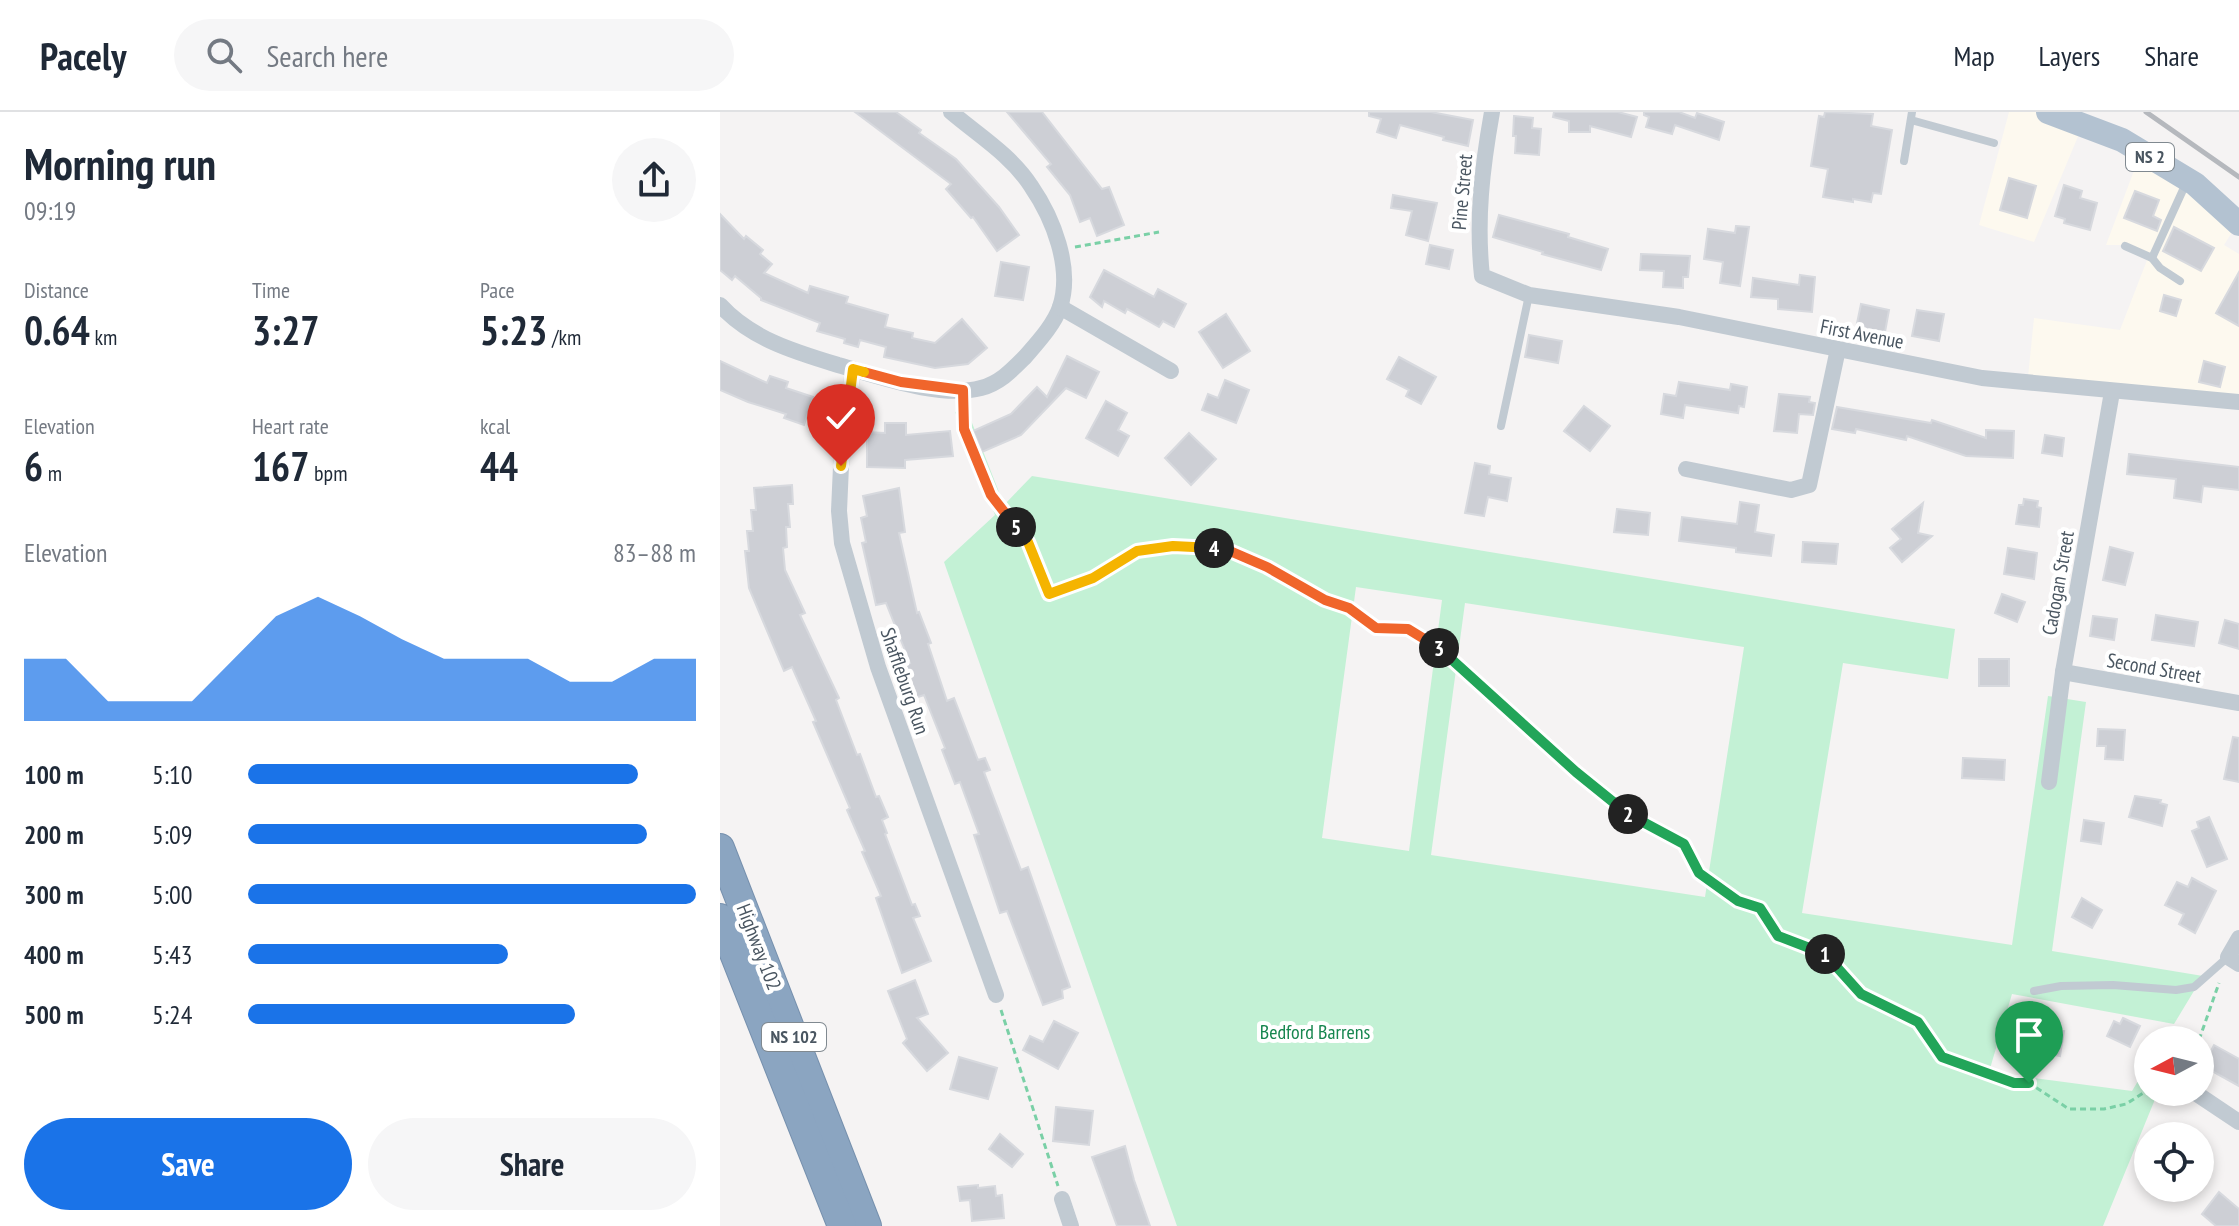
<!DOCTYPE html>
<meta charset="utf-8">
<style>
:root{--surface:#fff;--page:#f6f6f7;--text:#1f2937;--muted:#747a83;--line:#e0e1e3;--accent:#1a73e8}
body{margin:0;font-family:"PT Sans Narrow",sans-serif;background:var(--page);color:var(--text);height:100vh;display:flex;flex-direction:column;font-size:30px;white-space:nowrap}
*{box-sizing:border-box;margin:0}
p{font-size:26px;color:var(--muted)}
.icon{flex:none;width:44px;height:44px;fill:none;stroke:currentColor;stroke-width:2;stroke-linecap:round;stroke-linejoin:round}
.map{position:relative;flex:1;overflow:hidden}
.drawer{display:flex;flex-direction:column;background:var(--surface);width:720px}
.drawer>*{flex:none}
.needle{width:52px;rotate:263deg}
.buttons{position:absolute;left:1414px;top:914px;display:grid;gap:16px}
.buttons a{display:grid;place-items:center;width:80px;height:80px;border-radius:50%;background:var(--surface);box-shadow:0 4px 12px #0003;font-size:40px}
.pin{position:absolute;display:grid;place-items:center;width:68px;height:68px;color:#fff;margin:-82px -34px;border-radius:50% 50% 50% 0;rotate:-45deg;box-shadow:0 0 8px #0007}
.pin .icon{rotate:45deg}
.km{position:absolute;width:40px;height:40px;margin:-20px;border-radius:50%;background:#222;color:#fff;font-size:22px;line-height:40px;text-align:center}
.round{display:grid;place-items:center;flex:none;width:84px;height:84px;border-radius:42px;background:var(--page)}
.headline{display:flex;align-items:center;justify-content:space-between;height:136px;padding:0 24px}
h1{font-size:44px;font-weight:600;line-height:60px}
.stats{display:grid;grid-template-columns:repeat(3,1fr);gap:12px;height:136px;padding:8px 24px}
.stats div{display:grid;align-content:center}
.stats b{font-size:40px;font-weight:600}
.stats small{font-size:22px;font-weight:400}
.stats p{font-size:22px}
.chart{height:224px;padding:16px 24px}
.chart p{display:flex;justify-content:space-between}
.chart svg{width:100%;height:144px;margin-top:8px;fill:var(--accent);opacity:.7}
.primary-button{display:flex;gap:16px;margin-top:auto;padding:16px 24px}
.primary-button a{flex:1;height:92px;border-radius:48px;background:var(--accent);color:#fff;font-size:32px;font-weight:600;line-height:92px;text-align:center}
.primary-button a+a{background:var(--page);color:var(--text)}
ul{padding:0 24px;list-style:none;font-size:26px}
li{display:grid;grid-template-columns:128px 96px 1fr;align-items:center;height:60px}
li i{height:20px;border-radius:10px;background:var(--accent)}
header{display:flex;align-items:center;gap:48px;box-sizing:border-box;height:112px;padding:0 40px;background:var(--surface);border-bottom:2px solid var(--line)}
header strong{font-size:38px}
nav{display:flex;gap:44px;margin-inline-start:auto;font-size:28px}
.search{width:560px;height:72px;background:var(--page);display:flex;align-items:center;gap:20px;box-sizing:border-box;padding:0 28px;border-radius:44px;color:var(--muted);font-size:30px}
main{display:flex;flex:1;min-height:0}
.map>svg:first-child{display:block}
</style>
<header>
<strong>Pacely</strong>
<div class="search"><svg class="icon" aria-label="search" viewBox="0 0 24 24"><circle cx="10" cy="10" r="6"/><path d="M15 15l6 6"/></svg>Search here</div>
<nav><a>Map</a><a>Layers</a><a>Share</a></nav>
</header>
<main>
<section class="drawer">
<div class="headline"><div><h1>Morning run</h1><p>09:19</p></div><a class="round"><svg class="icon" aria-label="share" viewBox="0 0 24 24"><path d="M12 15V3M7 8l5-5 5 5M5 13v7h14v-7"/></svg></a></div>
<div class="stats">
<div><p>Distance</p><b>0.64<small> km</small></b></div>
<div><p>Time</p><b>3:27</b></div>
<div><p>Pace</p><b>5:23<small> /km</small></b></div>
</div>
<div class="stats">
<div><p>Elevation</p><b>6<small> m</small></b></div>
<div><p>Heart rate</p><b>167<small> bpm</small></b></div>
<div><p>kcal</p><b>44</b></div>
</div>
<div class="chart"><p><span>Elevation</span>83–88 m</p>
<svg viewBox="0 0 160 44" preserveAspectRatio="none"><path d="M0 44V25L10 25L20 38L30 38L40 38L50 25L60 12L70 6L80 12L90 19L100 25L110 25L120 25L130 32L140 32L150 25L160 25V44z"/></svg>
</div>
<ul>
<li><b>100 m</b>5:10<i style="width:87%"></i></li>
<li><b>200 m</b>5:09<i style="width:89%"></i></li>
<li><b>300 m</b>5:00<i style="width:100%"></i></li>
<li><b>400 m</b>5:43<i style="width:58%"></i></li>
<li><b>500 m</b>5:24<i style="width:73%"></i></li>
</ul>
<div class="primary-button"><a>Save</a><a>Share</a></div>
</section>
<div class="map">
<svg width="1519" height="1114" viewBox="0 0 1519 1114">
<rect width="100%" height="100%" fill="#f5f3f3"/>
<!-- commercial -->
<g fill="#fdf9ef">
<polygon points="1289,0 1331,0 1364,10 1314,130 1259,113"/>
<polygon points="1424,32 1519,109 1504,133 1519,142 1519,285 1308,265 1314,206 1400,218 1429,143 1405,133 1386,133"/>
</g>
<!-- green -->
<path fill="#c3f1d5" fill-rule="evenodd" d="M247 298 284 393 312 364 1235 517 1228 567 1123 551 1082 801 1292 833 1328 584 1366 590 1332 839 1483 864 1454 912 1292 882 1269 960 1412 979 1424 959 1428 962V980H1438L1383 1114H457L224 450 275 403 235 300ZM636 475 722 488 689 739 602 726ZM745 491 1024 535 985 785 711 743Z"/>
<!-- building -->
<g fill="#cdcfd5" stroke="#d7d9de" stroke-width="2">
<polygon points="135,0 176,0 201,18 199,21 236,47 279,95 299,123 277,139 253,105 251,106 226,77 231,72"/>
<polygon points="287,0 322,0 382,77 389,75 404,113 377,124 370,106 360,110 350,83 327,55 331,52"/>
<polygon points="649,0 711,0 753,8 748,34 723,28 724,25 680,13 676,26 657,20 661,7 649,4"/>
<polygon points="834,0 898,0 917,5 911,25 870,14 870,20 849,20 849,9 833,5"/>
<polygon points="924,0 959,0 975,6 977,1 1004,10 999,28 955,13 952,22 926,15 929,5 924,3"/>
<polygon points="1105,0 1153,2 1151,14 1172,18 1161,82 1153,81 1151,90 1133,87 1133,90 1103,85 1108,57 1091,54 1099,4 1104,5"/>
<polygon points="794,4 813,6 812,16 821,17 819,43 795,41 796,24 793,24"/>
<polygon points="1289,66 1316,74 1307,106 1280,98"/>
<polygon points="1344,73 1362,79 1360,86 1377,91 1370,118 1344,111 1345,107 1335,104"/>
<polygon points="1415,79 1439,88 1433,104 1441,108 1437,119 1404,106"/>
<polygon points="673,83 717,91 708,129 686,123 692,99 671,96"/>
<polygon points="0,102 24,127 26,124 43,138 40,142 52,152 44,161 88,181 90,174 128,185 126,191 168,203 165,215 193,221 192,226 215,231 242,207 267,236 248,252 215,256 164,245 166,235 140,228 138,235 124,231 125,227 97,219 100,211 41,188 41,186 15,164 12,168 0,158"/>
<polygon points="779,103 849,122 848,125 888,137 881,158 822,142 823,140 773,125"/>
<polygon points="1016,114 1029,115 1020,174 1000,171 1003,150 984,147 988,117 1015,121"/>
<polygon points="1454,115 1494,136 1481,159 1443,139"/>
<polygon points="710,133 733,138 729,157 706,152"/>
<polygon points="921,142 970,144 968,165 963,165 963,176 943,175 944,159 920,158"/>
<polygon points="281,150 309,155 303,188 275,184"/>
<polygon points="384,158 434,185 438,177 466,192 454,215 443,209 439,215 407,197 405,201 384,189 382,195 370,185"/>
<polygon points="1519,160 1519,214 1496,201"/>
<polygon points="1080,163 1095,165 1092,200 1058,197 1058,187 1031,185 1033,166 1079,173"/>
<polygon points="1444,183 1461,188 1456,204 1440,199"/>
<polygon points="1141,192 1169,198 1165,220 1152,218 1150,224 1135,221"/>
<polygon points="1197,198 1224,202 1219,229 1192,224"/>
<polygon points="506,202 530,239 503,256 479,220"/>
<polygon points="809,223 842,229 838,251 805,245"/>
<polygon points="347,244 379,260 366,286 346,276 301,323 262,340 253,319 291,302 317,275 327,285"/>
<polygon points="679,245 716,265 701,292 686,284 689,278 667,267"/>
<polygon points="0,249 47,271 50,264 68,270 66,276 93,285 84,313 64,306 66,302 28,290 0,278"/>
<polygon points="1484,249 1505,255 1500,275 1479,270"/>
<polygon points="505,268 529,278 516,311 482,298 488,282 498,286"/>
<polygon points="959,270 1010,278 1011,272 1027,275 1024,295 1019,294 1018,301 965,293 963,306 941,302 944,282 956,284"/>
<polygon points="1059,282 1090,285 1089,290 1095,291 1093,303 1079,302 1077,321 1054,319"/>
<polygon points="386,289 407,301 398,318 409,324 398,344 366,326"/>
<polygon points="864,294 890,314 870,339 844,319"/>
<polygon points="1117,295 1211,311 1212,308 1266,326 1266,318 1294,319 1293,346 1246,344 1187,324 1186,328 1136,317 1135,321 1112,317"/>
<polygon points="165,311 186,311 186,323 230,319 233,344 185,348 185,356 147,355 147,320 165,321"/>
<polygon points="469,321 496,347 471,373 445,346"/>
<polygon points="1325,323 1344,326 1342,344 1322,341"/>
<polygon points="1409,342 1519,355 1519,378 1483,374 1481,390 1454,386 1456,367 1407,362"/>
<polygon points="755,351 770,354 769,362 791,366 787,389 768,385 764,404 745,401"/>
<polygon points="72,373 73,392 68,392 70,415 66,415 67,435 63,436 65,458 85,501 80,503 119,586 116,588 137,643 140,642 156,685 159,684 168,705 162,708 167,721 165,722 192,793 195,792 200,804 193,806 211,849 182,861 156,786 161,784 142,740 145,739 127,698 130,696 93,610 96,609 72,555 64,559 29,476 25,439 29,439 27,419 33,419 31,398 36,398 34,376"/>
<polygon points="179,376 185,420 179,421 197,501 199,500 211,531 208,532 227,589 234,586 258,648 265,646 270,658 264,660 301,758 308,755 350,875 342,878 343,886 323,893 287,799 280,801 254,723 259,722 240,670 235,672 222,638 225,636 204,583 195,586 183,553 190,551 166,491 156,493 142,431 146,430 141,406 147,404 143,384"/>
<polygon points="1304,387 1318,389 1317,395 1321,396 1319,415 1296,412 1299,393 1303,393"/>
<polygon points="1020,390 1039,393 1035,420 1054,423 1051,444 1016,440 1016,436 959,429 962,405 1017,412"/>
<polygon points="1203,391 1198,421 1212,424 1182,450 1170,436 1181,427 1172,417"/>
<polygon points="897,397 930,401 928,423 894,420"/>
<polygon points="1083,430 1118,432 1116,452 1082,450"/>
<polygon points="1390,435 1413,441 1405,473 1383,468"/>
<polygon points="1288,436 1317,441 1314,467 1284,462"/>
<polygon points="1282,482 1305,490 1297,510 1275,501"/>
<polygon points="1436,503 1478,510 1474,534 1432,528"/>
<polygon points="1373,504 1397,507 1394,528 1370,524"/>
<polygon points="1505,508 1519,512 1519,537 1499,531"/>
<rect x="1259" y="547" width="30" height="27"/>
<polygon points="1378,617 1405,618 1403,648 1385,647 1386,634 1377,634"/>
<polygon points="1513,625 1519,626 1519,670 1504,667"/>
<polygon points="1243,646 1285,648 1284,668 1242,666"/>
<polygon points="1415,684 1441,688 1440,691 1447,693 1442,714 1409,705"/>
<polygon points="1489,705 1507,747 1487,755 1472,719 1479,716 1477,710"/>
<polygon points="1364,708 1384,711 1381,732 1361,729"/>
<polygon points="1472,766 1496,779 1475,821 1459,812 1464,802 1445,793 1457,770 1468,775"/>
<polygon points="1362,786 1382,798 1372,816 1352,805"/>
<polygon points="195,868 208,902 197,906 228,941 207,959 183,931 187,927 168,879"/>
<polygon points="1301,906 1322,910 1321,915 1344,919 1340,944 1314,939 1315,934 1297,931"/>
<polygon points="1403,906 1420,914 1410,935 1387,924 1394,909 1400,912"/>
<polygon points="334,909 358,921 338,957 303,938 310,924 323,930"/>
<polygon points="1494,933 1519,947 1519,974 1483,954"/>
<polygon points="239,945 277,956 268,987 230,977"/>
<polygon points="336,995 373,999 369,1033 333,1029"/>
<polygon points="280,1022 303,1042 292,1055 269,1037"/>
<polygon points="405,1034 414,1068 430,1114 397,1114 372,1045"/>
<polygon points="258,1073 258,1076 275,1074 276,1084 282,1083 284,1106 252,1109 250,1088 240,1089 238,1075"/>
<polygon points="1499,1080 1519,1097 1519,1114 1496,1114 1482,1102"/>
</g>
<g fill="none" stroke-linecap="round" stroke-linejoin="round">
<defs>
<g id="motorway">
<polyline points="0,736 147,1114"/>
<polyline points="0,806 122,1114"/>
</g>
</defs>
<!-- motorway casing -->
<use href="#motorway" stroke="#7690ad" stroke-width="30"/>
<!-- path -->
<g stroke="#7ad0a6" stroke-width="3" stroke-dasharray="6 4" stroke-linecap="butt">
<polyline points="355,135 439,120"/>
<polyline points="243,294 244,317 271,383 308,430 329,482 373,466 417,439 453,434 503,436 547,455 605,488 629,496 656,516 688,517 713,531 856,660 907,701 964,732 979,761 1018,789 1040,796 1058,824 1105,841 1141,882 1198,910 1222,945 1294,971 1309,971 1349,997 1384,997 1406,992 1428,978"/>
<polyline points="281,898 338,1074"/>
<polyline points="1479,928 1499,871"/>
</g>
<!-- service -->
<g stroke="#c1cad2" stroke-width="8">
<polyline points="1191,8 1274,31"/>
<polyline points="1184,49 1192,0"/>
<polyline points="1405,134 1432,146 1440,156 1460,169"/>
<polyline points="1432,146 1467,69"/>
<polyline points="781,314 809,183"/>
<polyline points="1314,879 1341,874 1393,873 1456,878 1474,875 1508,845"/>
</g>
<!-- minor -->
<g stroke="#c1cad2" stroke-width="16">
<path d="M772 0C762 56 756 108 762 164L809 183 959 205 1262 266 1519 290"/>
<path d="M0 193C31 227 75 240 118 253 158 264 220 287 261 276 280 271 292 258 305 245 317 231 334 213 340 195 353 156 333 106 311 74 291 43 258 23 231 0"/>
<polyline points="340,195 451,259"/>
<polyline points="133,257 121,354 119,399 122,431 158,555 276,883"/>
<polyline points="966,357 1071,378 1089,373 1118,237"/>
<polyline points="1343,560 1519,591"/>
<polyline points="1329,670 1343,560 1392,280"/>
<polyline points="1519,826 1508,845 1519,852"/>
<polyline points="1474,980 1519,1010"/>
<polyline points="342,1087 351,1114"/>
</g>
<!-- primary -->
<polyline stroke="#b3c2d1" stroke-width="24" points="1328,0 1402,28 1475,72 1519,112"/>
<!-- motorway -->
<use href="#motorway" stroke="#8ba5c1" stroke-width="28"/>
<!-- rail -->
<polyline stroke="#b5b8bd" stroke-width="5" points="1426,0 1519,65"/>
</g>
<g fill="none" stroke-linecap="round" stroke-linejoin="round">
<defs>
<polyline id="split-1" points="1105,842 1141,882 1198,910 1222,945 1294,971 1309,971"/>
<polyline id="split-2" points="908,702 964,732 979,761 1018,789 1040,796 1058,824 1105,842"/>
<polyline id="split-3" points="719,536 856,660 908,702"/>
<polyline id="split-4" points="494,436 503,436 547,455 605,488 629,496 656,516 688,517 719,536"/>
<polyline id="split-5" points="296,415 308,430 329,482 373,466 417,439 453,434 494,436"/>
<polyline id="split-6" points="144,260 181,270 243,278 244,317 271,383 296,415"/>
<polyline id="split-7" points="121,354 133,257 144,260"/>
</defs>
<!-- split-1 casing -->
<use href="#split-1" stroke="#fff" stroke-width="16"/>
<!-- split-2 casing -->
<use href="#split-2" stroke="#fff" stroke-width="16"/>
<!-- split-3 casing -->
<use href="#split-3" stroke="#fff" stroke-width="16"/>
<!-- split-4 casing -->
<use href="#split-4" stroke="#fff" stroke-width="16"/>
<!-- split-5 casing -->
<use href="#split-5" stroke="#fff" stroke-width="16"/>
<!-- split-6 casing -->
<use href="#split-6" stroke="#fff" stroke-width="16"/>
<!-- split-7 casing -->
<use href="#split-7" stroke="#fff" stroke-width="16"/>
<!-- split-1 -->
<use href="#split-1" stroke="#22a559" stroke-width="10"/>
<!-- split-2 -->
<use href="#split-2" stroke="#22a559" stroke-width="10"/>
<!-- split-3 -->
<use href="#split-3" stroke="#22a559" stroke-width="10"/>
<!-- split-4 -->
<use href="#split-4" stroke="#f0652b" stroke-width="10"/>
<!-- split-5 -->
<use href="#split-5" stroke="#f5b400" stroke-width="10"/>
<!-- split-6 -->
<use href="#split-6" stroke="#f0652b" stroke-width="10"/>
<!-- split-7 -->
<use href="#split-7" stroke="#f5b400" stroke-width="10"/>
</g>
<g text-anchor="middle" stroke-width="8" stroke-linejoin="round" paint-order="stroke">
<!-- shield labels -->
<g fill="#fff" stroke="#808990" stroke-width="2">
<rect x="1406" y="31" width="48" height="28" rx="6"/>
<rect x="42" y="911" width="64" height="28" rx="6"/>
</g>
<g font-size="18" font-weight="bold" fill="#4a5661">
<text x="1430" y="51">NS 2</text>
<text x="74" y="931">NS 102</text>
</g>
<!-- street labels -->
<g font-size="20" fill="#4a5661" stroke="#fff">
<text transform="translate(742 80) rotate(-85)" y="7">Pine Street</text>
<text transform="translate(1142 222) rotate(11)" y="7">First Avenue</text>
<text transform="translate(1338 471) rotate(-80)" y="7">Cadogan Street</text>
<text transform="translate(1434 556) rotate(10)" y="7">Second Street</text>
<text transform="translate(185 569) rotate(71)" y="7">Shaffleburg Run</text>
<text transform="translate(39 835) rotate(69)" y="7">Highway 102</text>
</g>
<!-- park labels -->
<g font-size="20" fill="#17864f" stroke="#fff">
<text x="595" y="927">Bedford Barrens</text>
</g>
</g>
</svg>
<div class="buttons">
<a><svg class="needle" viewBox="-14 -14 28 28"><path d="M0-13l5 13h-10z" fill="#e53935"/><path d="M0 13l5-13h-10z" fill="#747a83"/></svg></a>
<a><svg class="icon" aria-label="locate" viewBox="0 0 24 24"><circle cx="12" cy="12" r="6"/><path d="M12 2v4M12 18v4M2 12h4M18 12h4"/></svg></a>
</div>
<div class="pin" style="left:1309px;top:971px;background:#1e9e55"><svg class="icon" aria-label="arrive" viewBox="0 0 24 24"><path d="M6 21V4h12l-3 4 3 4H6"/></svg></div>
<div class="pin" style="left:121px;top:354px;background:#d93025"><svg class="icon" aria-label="check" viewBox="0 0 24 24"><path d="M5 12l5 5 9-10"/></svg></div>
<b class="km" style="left:1105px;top:842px">1</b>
<b class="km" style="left:908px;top:702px">2</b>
<b class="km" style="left:719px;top:536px">3</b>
<b class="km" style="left:494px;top:436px">4</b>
<b class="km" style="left:296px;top:415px">5</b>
</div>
</main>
